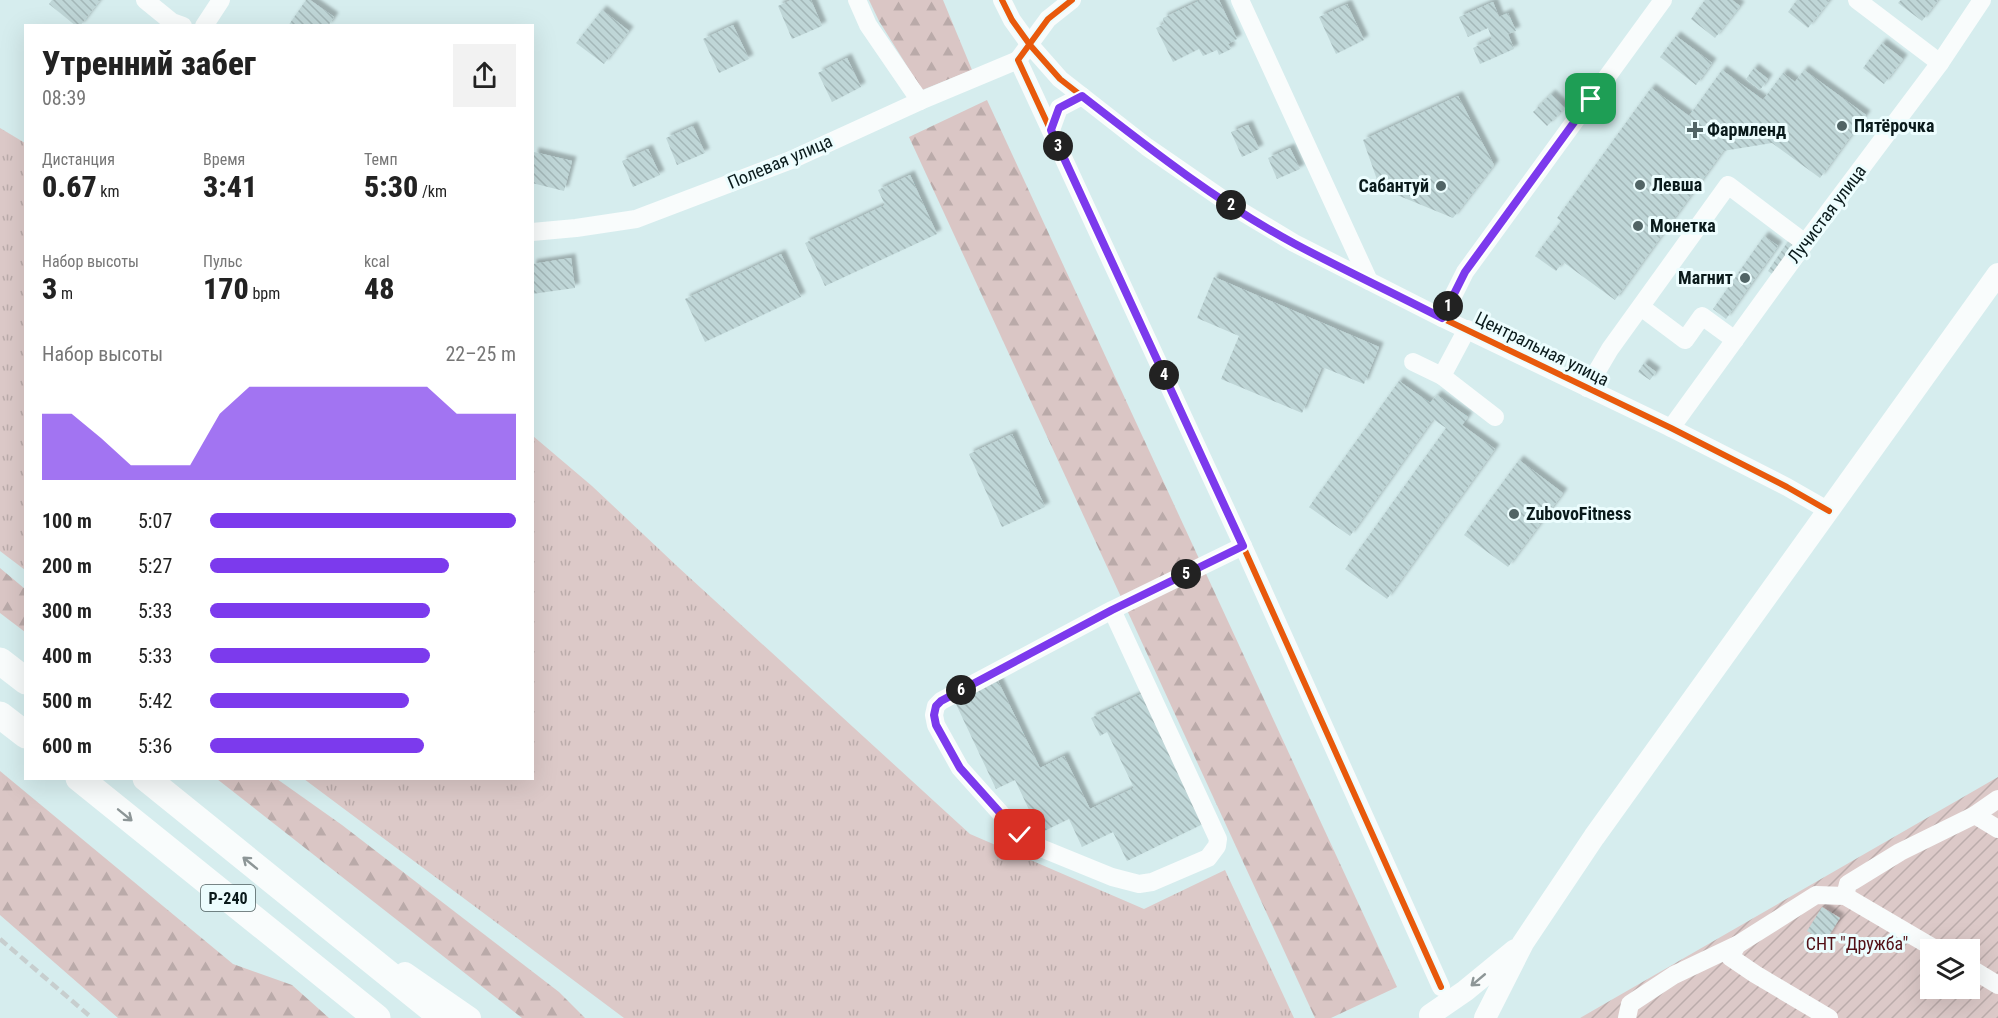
<!DOCTYPE html>
<html lang="ru">
<meta charset="utf-8">
<style>
:root{--surface:#fff;--page:#f2f2f2;--text:#222;--muted:#767676;--accent:#7c3aed}
body{margin:0;font-family:"Roboto Condensed",sans-serif;background:var(--page);color:var(--text);height:100vh;display:flex;flex-direction:column;font-size:22px;white-space:nowrap}
*{box-sizing:border-box;margin:0}
p{font-size:20px;color:var(--muted)}
.icon{flex:none;width:33px;height:33px;fill:none;stroke:currentColor;stroke-width:2;stroke-linecap:round;stroke-linejoin:round}
.map{position:relative;flex:1;overflow:hidden}
.side{position:absolute;left:24px;top:24px;width:510px;height:756px;display:flex;flex-direction:column;background:var(--surface);border-radius:0px;box-shadow:0 6px 24px #0002}
.side>*{flex:none}
.buttons{position:absolute;left:1920px;top:939px;display:grid;gap:12px}
.buttons a{display:grid;place-items:center;width:60px;height:60px;border-radius:0px;background:var(--surface);box-shadow:0 6px 24px #0002;font-size:30px}
.pin{position:absolute;display:grid;place-items:center;width:51px;height:51px;color:#fff;margin:-26px;border-radius:12px;box-shadow:0 3px 9px #0006}
.km{position:absolute;width:30px;height:30px;margin:-15px;border-radius:50%;background:#222;color:#fff;font-size:16px;line-height:30px;text-align:center}
.round{display:grid;place-items:center;flex:none;width:63px;height:63px;border-radius:0px;background:var(--page)}
.summary{display:flex;align-items:center;justify-content:space-between;height:102px;padding:0 18px}
h1{font-size:33px;font-weight:800;line-height:45px}
.stats{display:grid;grid-template-columns:repeat(3,1fr);gap:9px;height:102px;padding:6px 18px}
.stats div{display:grid;align-content:center}
.stats b{font-size:30px;font-weight:800}
.stats small{font-size:16px;font-weight:400}
.stats p{font-size:16px}
.chart{height:168px;padding:12px 18px}
.chart p{display:flex;justify-content:space-between}
.chart svg{width:100%;height:108px;margin-top:6px;fill:var(--accent);opacity:.7}
ul{padding:0 18px;list-style:none;font-size:20px}
li{display:grid;grid-template-columns:96px 72px 1fr;align-items:center;height:45px}
li i{height:15px;border-radius:8px;background:var(--accent)}
.map>svg:first-child{display:block}
</style>
<div class="map">
<svg width="1998" height="1018" viewBox="0 0 1998 1018">
<defs>
<pattern id="grass-tufts" width="24" height="20" patternUnits="userSpaceOnUse" patternTransform="scale(1.5)"><rect width="24" height="20" fill="#dcc9c8"/><path d="M3 7l-1-3M5 7V3M7 7l1-3M15 17l-1-3M17 17v-4M19 17l1-3" fill="none" stroke="#bbacab"/></pattern>
<pattern id="forest-firs" width="22" height="20" patternUnits="userSpaceOnUse" patternTransform="scale(1.5)"><rect width="22" height="20" fill="#dac6c5"/><path d="M5 1l3.5 6h-7zM16 11l3.5 6h-7z" fill="#baaaa9"/></pattern>
<pattern id="garden-furrows" width="10" height="10" patternUnits="userSpaceOnUse" patternTransform="scale(1.5)"><rect width="10" height="10" fill="#dcc9c8"/><path d="M-1 1l2-2M0 10L10 0M9 11l2-2" fill="none" stroke="#bbacab"/></pattern>
<pattern id="building-back-hatch" width="6" height="6" patternUnits="userSpaceOnUse" patternTransform="scale(1.5)"><rect width="6" height="6" fill="#bfd6d7"/><path d="M-1 5l2 2M0 0l6 6M5-1l2 2" fill="none" stroke="#a3b7b8"/></pattern>
<filter id="shadow"><feDropShadow dx="4.5" dy="-4.5" stdDeviation="1.5" flood-color="#0004"/></filter>
</defs>
<rect width="100%" height="100%" fill="#d6edee"/>
<!-- grass -->
<g fill="url(#grass-tufts)">
<polygon points="0,128 25,143 25,570 0,551"/>
<polygon points="533,436 592,486 678,567 970,834 1144,909 1225,870 1294,1018 624,1018 304,779 532,778"/>
</g>
<!-- forest -->
<g fill="url(#forest-firs)">
<polygon points="869,0 943,0 972,70 922,90 879,21"/>
<polygon points="987,100 1397,987 1331,1018 1315,1018 909,137"/>
<polygon points="0,568 25,589 25,632 0,613"/>
<polygon points="0,771 233,964 292,985 329,1018 118,1018 0,915"/>
<polygon points="217,779 277,779 342,825 559,992 585,1018 522,1018"/>
</g>
<!-- garden -->
<path fill="url(#garden-furrows)" fill-rule="evenodd" d="M1998 777V1018H1580ZM1930 950H1970V988H1930Z"/>
<!-- building -->
<g fill="url(#building-back-hatch)" filter="url(#shadow)">
<polygon points="52,0 100,0 80,26 76,26 49,4"/>
<polygon points="306,0 310,0 334,17 328,26 288,26"/>
<polygon points="791,0 811,0 822,26 792,39 778,6"/>
<polygon points="1201,0 1219,0 1237,39 1228,44 1231,49 1219,55 1217,50 1203,56 1199,49 1173,62 1156,28 1164,24 1163,18"/>
<polygon points="1705,0 1732,0 1740,6 1715,38 1691,19"/>
<polygon points="1797,0 1827,0 1829,1 1808,28 1788,12"/>
<polygon points="1901,0 1938,0 1922,21 1898,3"/>
<polygon points="1493,2 1499,17 1508,13 1516,31 1508,34 1514,49 1480,64 1473,48 1492,39 1488,28 1468,37 1459,17"/>
<polygon points="1347,4 1364,40 1336,54 1319,17"/>
<polygon points="602,10 629,31 604,64 576,43"/>
<polygon points="733,25 749,59 719,73 703,39"/>
<polygon points="1676,36 1712,63 1696,85 1660,57"/>
<polygon points="1882,43 1903,59 1884,84 1863,68"/>
<polygon points="847,58 861,87 832,102 818,73"/>
<polygon points="1754,68 1768,79 1760,90 1746,79"/>
<polygon points="1722,70 1763,100 1783,73 1795,82 1804,70 1866,115 1820,178 1772,143 1723,151 1615,300 1563,262 1556,271 1535,256 1561,221 1557,218 1651,88 1689,116"/>
<polygon points="1551,94 1565,108 1547,126 1533,112"/>
<polygon points="1458,96 1494,165 1453,218 1380,188 1363,140"/>
<polygon points="1248,125 1259,149 1242,157 1231,132"/>
<polygon points="693,126 705,153 677,165 666,138"/>
<polygon points="1290,148 1300,169 1277,179 1268,158"/>
<polygon points="648,149 660,175 633,187 622,161"/>
<polygon points="534,152 572,161 564,191 532,183"/>
<polygon points="910,175 937,234 825,286 805,243 885,205 878,190"/>
<polygon points="1764,236 1778,246 1726,319 1713,309"/>
<polygon points="1789,240 1797,246 1775,276 1768,271"/>
<polygon points="781,254 801,297 705,342 685,299"/>
<polygon points="571,258 575,288 532,294 532,264"/>
<polygon points="1214,277 1379,347 1364,384 1322,367 1302,413 1221,379 1239,336 1197,318"/>
<polygon points="1644,363 1656,372 1650,380 1638,372"/>
<polygon points="1399,381 1430,403 1437,395 1468,417 1462,425 1495,449 1387,599 1345,569 1446,428 1433,419 1350,536 1309,507"/>
<polygon points="1012,434 1045,507 1002,527 969,454"/>
<polygon points="1519,460 1563,493 1508,567 1464,535"/>
<polygon points="998,681 1040,768 1064,756 1090,809 1134,788 1107,732 1100,736 1091,718 1141,694 1203,824 1127,861 1113,832 1082,847 1069,819 1040,833 1015,780 996,789 955,702"/>
<polygon points="1822,907 1840,918 1825,942 1807,931"/>
</g>
<g fill="none" stroke-linecap="round" stroke-linejoin="round">
<!-- minor -->
<g stroke="#f9fcfc" stroke-width="18">
<polyline points="145,0 172,22 183,26"/>
<polyline points="857,0 868,25 920,101"/>
<polyline points="1002,0 1012,20 1030,45 1060,79 1147,147 1234,207 1294,243 1442,318 1671,428 1787,487 1829,511"/>
<polyline points="1072,0 1048,19 1018,60 1243,546 1441,987"/>
<polyline points="1240,0 1369,281"/>
<polyline points="1857,0 1940,63"/>
<polyline points="204,26 221,0"/>
<polyline points="1051,130 1059,108 1082,96"/>
<polyline points="532,232 576,228 636,219 791,160 920,101 1018,60"/>
<polyline points="1641,307 1685,340 1702,316 1735,340"/>
<polyline points="1442,318 1465,272 1663,0"/>
<polyline points="1467,329 1442,376 1495,417"/>
<polyline points="1413,362 1442,376"/>
<polyline points="1587,388 1610,349 1728,185 1805,243"/>
<polyline points="1671,428 1805,243 1940,63 1982,0"/>
<polyline points="1112,610 1218,839 1217,846 1208,858 1152,882 1139,884 1112,877 1031,844 1020,835 960,768 936,725 934,715 936,706 941,701 1112,610 1243,546"/>
<polyline points="1975,815 1998,829"/>
<polyline points="1845,896 1848,884 1900,852 1975,815 1998,799"/>
<polyline points="1970,968 1998,985"/>
<polyline points="1627,1018 1630,1004 1674,975 1737,945"/>
<polyline points="1829,1018 1755,974 1730,957 1737,945 1816,895 1845,896 1937,950"/>
</g>
<!-- major -->
<g stroke="#f9fcfc" stroke-width="22">
<polyline points="405,973 470,1018"/>
<polyline points="1430,1015 1465,991 1515,950"/>
<polyline points="1485,1018 1523,943 1594,837 1998,274"/>
</g>
<!-- highway -->
<g stroke="#f9fcfc" stroke-width="27">
<polyline points="0,661 26,681"/>
<polyline points="0,715 26,735"/>
<polyline points="79,778 377,1018"/>
<polyline points="146,778 443,1018"/>
</g>
<!-- rail -->
<polyline stroke="#c7cece" stroke-width="4.5" stroke-dasharray="9 4.5" stroke-linecap="butt" points="0,939 92,1018"/>
<defs>
<g id="cycleway">
<polyline points="1002,0 1012,20 1030,45 1060,79 1147,147 1234,207 1294,243 1442,318 1671,428 1787,487 1829,511"/>
<polyline points="1072,0 1048,19 1018,60 1243,546 1441,987"/>
</g>
</defs>
<!-- cycleway casing -->
<use href="#cycleway" stroke="#ecfdfe" stroke-width="10"/>
<!-- cycleway -->
<use href="#cycleway" stroke="#e8590c" stroke-width="6"/>
</g>
<!-- one-way arrows -->
<defs><path id="oneway-shaft" d="M-6 0H5M1.5-3L5.5 0L1.5 3" fill="none" stroke-width="1.6" stroke-linecap="round" stroke-linejoin="round" transform="scale(1.5)"/></defs>
<g stroke="#8d9697">
<use href="#oneway-shaft" transform="translate(125 815) rotate(39)"/>
<use href="#oneway-shaft" transform="translate(250 863) rotate(-141)"/>
<use href="#oneway-shaft" transform="translate(1478 980) rotate(140)"/>
</g>
<g fill="none" stroke-linecap="round" stroke-linejoin="round">
<defs>
<path id="route" d="M1020 835 960 768 936 725 934 715 936 706 941 701 1112 610 1243 546 1051 130 1059 108 1082 96C1150 149 1219 203 1295 244 1344 270 1393 293 1442 318L1465 272 1591 99"/>
</defs>
<!-- route casing -->
<use href="#route" stroke="#fff" stroke-width="12"/>
<!-- route -->
<use href="#route" stroke="#7c3aed" stroke-width="8"/>
</g>
<!-- markers -->
<g fill="#516465" stroke="#ecfdfe" stroke-width="2">
<circle cx="1842" cy="126" r="6"/>
<path d="M1692 121h6v6h6v6h-6v6h-6v-6h-6v-6h6z"/>
<circle cx="1640" cy="185" r="6"/>
<circle cx="1441" cy="186" r="6"/>
<circle cx="1638" cy="226" r="6"/>
<circle cx="1745" cy="278" r="6"/>
<circle cx="1514" cy="514" r="6"/>
</g>
<g text-anchor="middle" stroke-width="6" stroke-linejoin="round" paint-order="stroke">
<!-- shield labels -->
<rect fill="#ecfdfe" stroke="#4e5e5f" stroke-width="1.5" x="201" y="885" width="54" height="26" rx="4.5"/>
<g font-size="16" font-weight="bold" fill="#0a1a1b">
<text x="228" y="904">Р-240</text>
</g>
<!-- poi labels -->
<g font-size="18" font-weight="bold" fill="#0a1a1b" stroke="#ecfdfe" text-anchor="start">
<text x="1854" y="132">Пятёрочка</text>
<text x="1707" y="136">Фармленд</text>
<text x="1652" y="191">Левша</text>
<text x="1429" y="192" text-anchor="end">Сабантуй</text>
<text x="1650" y="232">Монетка</text>
<text x="1733" y="284" text-anchor="end">Магнит</text>
<text x="1526" y="520">ZubovoFitness</text>
</g>
<!-- street labels -->
<g font-size="18" fill="#0a1a1b" stroke="#ecfdfe">
<text transform="translate(780 162) rotate(-23)" y="6">Полевая улица</text>
<text transform="translate(1827 214) rotate(-53)" y="6">Лучистая улица</text>
<text transform="translate(1542 349) rotate(26)" y="6">Центральная улица</text>
</g>
<!-- park labels -->
<g font-size="18" fill="#521016" stroke="#ecfdfe">
<text x="1857" y="950">СНТ "Дружба"</text>
</g>
</g>
</svg>
<div class="buttons">
<a><svg class="icon" aria-label="layers" viewBox="0 0 24 24"><path d="M12 4l9 5-9 5-9-5zM3 14l9 5 9-5"/></svg></a>
</div>
<div class="pin" style="left:1591px;top:99px;background:#1e9e55"><svg class="icon" aria-label="arrive" viewBox="0 0 24 24"><path d="M6 21V4h12l-3 4 3 4H6"/></svg></div>
<div class="pin" style="left:1020px;top:835px;background:#d93025"><svg class="icon" aria-label="check" viewBox="0 0 24 24"><path d="M5 12l5 5 9-10"/></svg></div>
<b class="km" style="left:1448px;top:306px">1</b>
<b class="km" style="left:1231px;top:205px">2</b>
<b class="km" style="left:1058px;top:146px">3</b>
<b class="km" style="left:1164px;top:375px">4</b>
<b class="km" style="left:1186px;top:574px">5</b>
<b class="km" style="left:961px;top:690px">6</b>
<section class="side">
<div class="summary"><div><h1>Утренний забег</h1><p>08:39</p></div><a class="round"><svg class="icon" aria-label="share" viewBox="0 0 24 24"><path d="M12 15V3M7 8l5-5 5 5M5 13v7h14v-7"/></svg></a></div>
<div class="stats">
<div><p>Дистанция</p><b>0.67<small> km</small></b></div>
<div><p>Время</p><b>3:41</b></div>
<div><p>Темп</p><b>5:30<small> /km</small></b></div>
</div>
<div class="stats">
<div><p>Набор высоты</p><b>3<small> m</small></b></div>
<div><p>Пульс</p><b>170<small> bpm</small></b></div>
<div><p>kcal</p><b>48</b></div>
</div>
<div class="chart"><p><span>Набор высоты</span>22–25 m</p>
<svg viewBox="0 0 160 44" preserveAspectRatio="none"><path d="M0 44V17L10 17L20 27L30 38L40 38L50 38L60 17L70 6L80 6L90 6L100 6L110 6L120 6L130 6L140 17L150 17L160 17V44z"/></svg>
</div>
<ul>
<li><b>100 m</b>5:07<i style="width:100%"></i></li>
<li><b>200 m</b>5:27<i style="width:78%"></i></li>
<li><b>300 m</b>5:33<i style="width:72%"></i></li>
<li><b>400 m</b>5:33<i style="width:72%"></i></li>
<li><b>500 m</b>5:42<i style="width:65%"></i></li>
<li><b>600 m</b>5:36<i style="width:70%"></i></li>
</ul>
</section>
</div>
